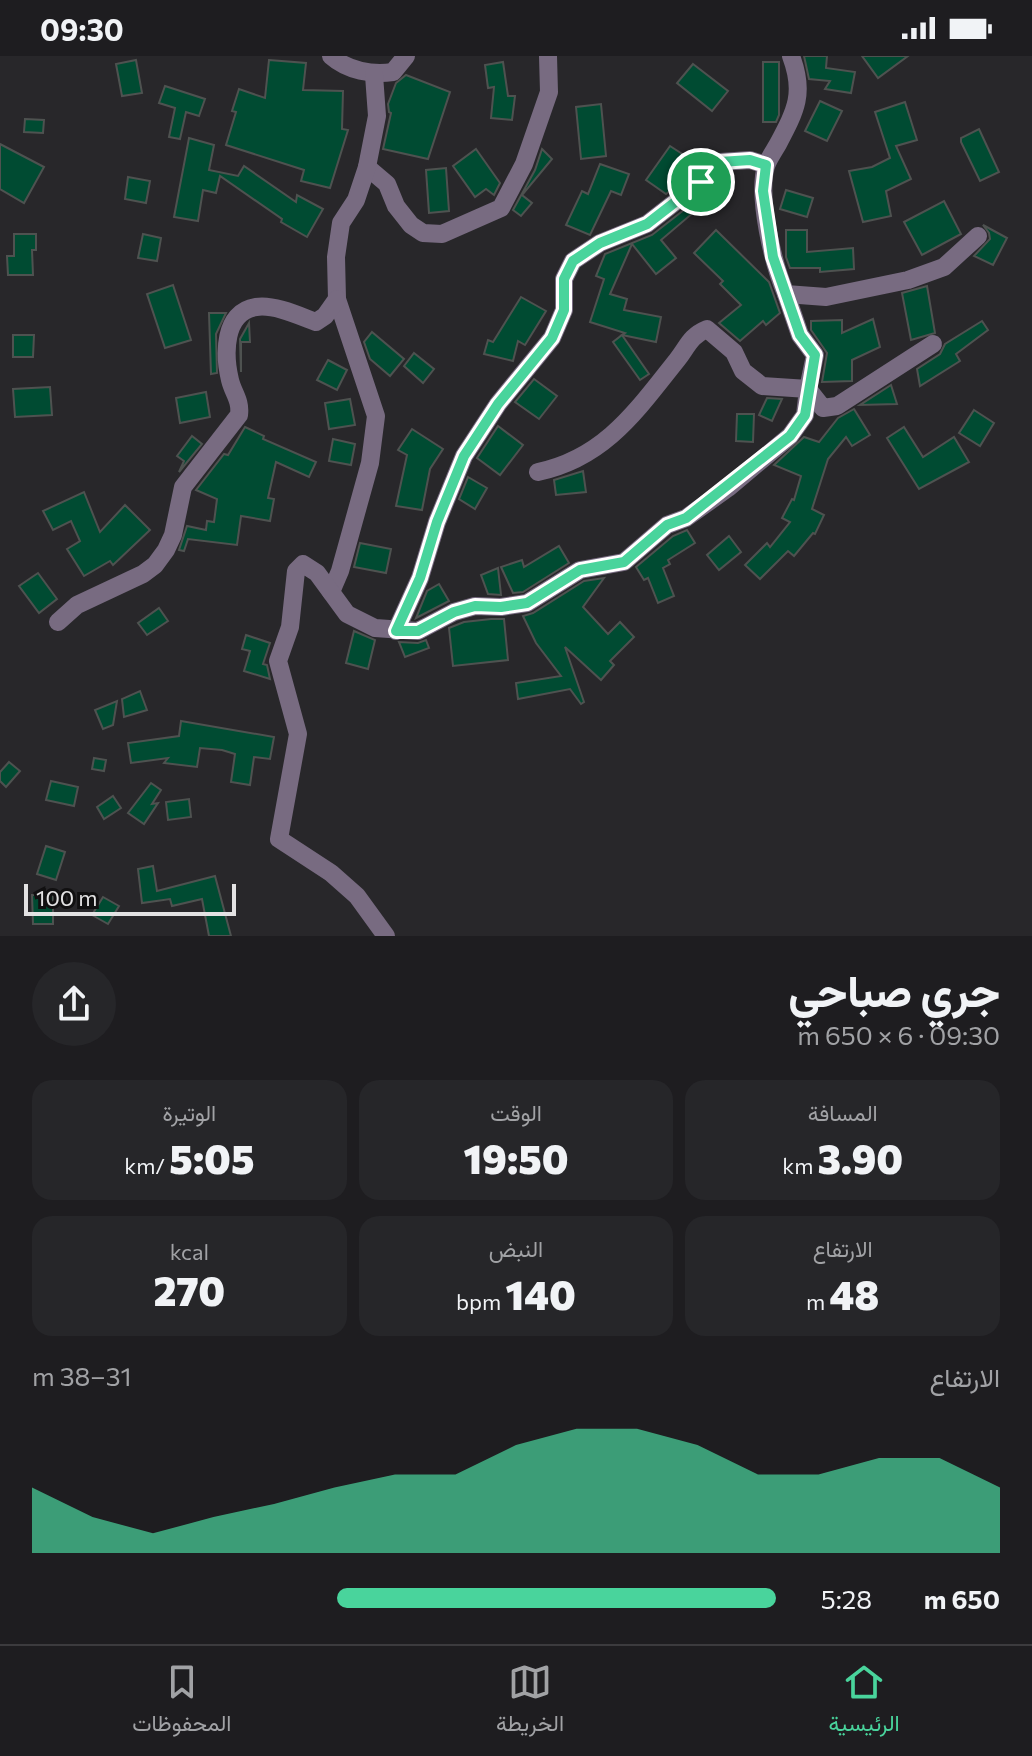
<!DOCTYPE html>
<html lang="ar">
<meta charset="utf-8">
<style>
:root{--surface:#1e1d20;--page:#262629;--text:#f1f3f6;--muted:#a1a2a5;--line:#3c3b3e;--accent:#49d49c}
body{margin:0;font-family:Commissioner,Vazirmatn,sans-serif;background:var(--page);color:var(--text);direction:rtl;height:100vh;display:flex;flex-direction:column;font-size:30px;white-space:nowrap}
*{box-sizing:border-box;margin:0}
p{font-size:26px;color:var(--muted)}
.icon{flex:none;width:44px;height:44px;fill:none;stroke:currentColor;stroke-width:2;stroke-linecap:round;stroke-linejoin:round}
.map{position:relative;height:880px;overflow:hidden;direction:ltr}
.details{display:flex;flex-direction:column;background:var(--surface);flex:1}
.details>*{flex:none}
.scale{position:absolute;left:24px;bottom:20px;width:212px;box-sizing:border-box;padding-left:8px;border:4px solid #e3e2e3;border-top:0;font-size:22px;line-height:28px;white-space:nowrap;color:#e3e2e3;-webkit-text-stroke:6px #111011;paint-order:stroke}
.pin{position:absolute;display:grid;place-items:center;width:68px;height:68px;color:#fff;margin:-34px;border:4px solid #fff;border-radius:50%;box-shadow:0 2px 8px #0007}
.round{display:grid;place-items:center;flex:none;width:84px;height:84px;border-radius:42px;background:var(--page)}
.head{display:flex;align-items:center;justify-content:space-between;height:136px;padding:0 32px}
h1{font-size:44px;font-weight:800;line-height:60px}
.stats{display:grid;grid-template-columns:repeat(3,1fr);gap:12px;height:136px;padding:8px 32px}
.stats div{display:grid;align-content:center;border-radius:20px;background:var(--page);text-align:center}
.stats b{font-size:40px;font-weight:800}
.stats small{font-size:22px;font-weight:400}
.stats p{font-size:22px}
.chart{height:224px;padding:16px 32px}
.chart p{display:flex;justify-content:space-between}
.chart svg{width:100%;height:144px;margin-top:8px;fill:var(--accent);opacity:.7}
ul{padding:0 32px;list-style:none;font-size:26px}
li{display:grid;grid-template-columns:128px 96px 1fr;align-items:center;height:60px}
li i{height:20px;border-radius:10px;background:var(--accent)}
.status{display:flex;justify-content:space-between;align-items:center;height:56px;padding:0 40px;background:var(--surface);direction:ltr}
.status svg{height:22px;fill:currentColor}
.dock{display:flex;justify-content:space-around;align-items:center;height:112px;border-top:2px solid var(--line);background:var(--surface);font-size:22px;color:var(--muted)}
.dock a{display:grid;justify-items:center;gap:4px}
.dock .current{color:var(--accent)}
.map>svg:first-child{display:block}
</style>
<div class="status"><b>09:30</b><svg viewBox="0 0 49 12"><path d="M0 12V9h3v3zM5 12V6h3v6zM10 12V3h3v9zM15 12V0h3v12zM26 1h20v11H26zM47 4h2v5h-2z"/></svg></div>
<div class="map">
<svg width="1032" height="880" viewBox="0 0 1032 880">
<rect width="100%" height="100%" fill="#28272a"/>
<!-- building -->
<g fill="#004b32" stroke="#4e5250" stroke-width="2">
<polygon points="804,0 827,0 826,12 855,16 851,37 825,33 830,25 809,23"/>
<polygon points="862,0 908,0 878,22"/>
<polygon points="136,4 142,37 122,40 116,8"/>
<polygon points="269,4 306,7 303,34 343,35 342,73 348,74 330,132 301,125 304,114 226,89 236,56 232,55 239,33 265,42"/>
<polygon points="503,6 508,40 515,40 512,64 491,62 494,31 488,32 485,9"/>
<polygon points="763,6 779,6 779,59 776,66 763,66"/>
<polygon points="693,8 728,35 712,55 677,27"/>
<polygon points="406,19 450,36 428,103 383,93 391,57 389,56 388,48 396,27"/>
<polygon points="165,30 205,43 199,60 186,56 180,83 169,81 175,52 159,47"/>
<polygon points="820,45 842,55 827,85 805,75"/>
<polygon points="905,46 917,84 896,90 911,123 886,135 891,160 863,166 849,115 872,111 890,102 875,56"/>
<polygon points="601,48 606,100 581,103 576,51"/>
<polygon points="25,63 44,64 43,77 24,76"/>
<polygon points="979,73 999,116 980,125 961,86 961,82"/>
<polygon points="189,82 214,89 209,114 238,120 244,110 296,146 297,139 323,153 307,181 281,166 282,163 220,120 216,137 203,134 198,165 174,161"/>
<polygon points="0,88 44,111 24,147 0,133"/>
<polygon points="670,90 690,103 671,130 674,132 666,138 646,124"/>
<polygon points="476,93 500,127 494,139 486,133 475,141 453,110"/>
<polygon points="542,93 552,103 522,139 532,147 521,160 513,154 535,114"/>
<polygon points="600,108 629,118 621,139 611,135 590,179 566,169 582,135 588,138"/>
<polygon points="446,112 449,155 429,157 426,114"/>
<polygon points="128,121 150,125 146,147 125,143"/>
<polygon points="786,134 813,142 807,161 780,153"/>
<polygon points="944,145 961,178 922,199 904,166"/>
<polygon points="689,150 694,156 661,184 676,202 656,218 632,188 610,238 627,243 624,254 661,261 656,286 622,279 625,277 590,266 604,223 596,220 605,198 652,179"/>
<polygon points="983,169 1007,182 993,209 974,200 990,183 989,177"/>
<polygon points="716,174 769,226 780,257 766,269 763,265 740,285 719,267 741,249 720,228 723,225 694,197"/>
<polygon points="786,174 807,174 807,196 853,192 854,213 820,216 820,212 790,212 786,201"/>
<polygon points="14,178 36,178 36,194 32,194 33,219 8,219 7,200 14,200"/>
<polygon points="143,178 161,182 157,205 138,202"/>
<polygon points="173,229 191,284 165,292 147,238"/>
<polygon points="927,230 935,277 911,284 902,237"/>
<polygon points="521,241 546,255 525,289 518,285 513,305 484,298 488,284 493,286"/>
<polygon points="209,257 226,257 216,278 217,317 211,318"/>
<polygon points="873,263 880,291 852,304 852,325 822,326 827,297 811,274 811,265 842,264 842,277"/>
<polygon points="982,265 988,274 956,298 960,305 920,330 917,313 940,298 945,288"/>
<polygon points="249,267 250,286 241,286 241,316 240,283"/>
<polygon points="372,276 404,303 390,320 370,303 364,286"/>
<polygon points="13,279 34,279 33,301 13,301"/>
<polygon points="622,279 649,318 640,324 613,286"/>
<polygon points="414,297 434,313 423,327 404,310"/>
<polygon points="328,304 347,314 337,334 317,324"/>
<polygon points="534,323 557,340 539,363 515,346"/>
<polygon points="891,329 897,348 860,349"/>
<polygon points="50,331 52,359 15,361 13,333"/>
<polygon points="206,336 210,361 180,367 176,342"/>
<polygon points="767,342 782,343 772,365 759,359"/>
<polygon points="350,343 355,369 329,373 325,347"/>
<polygon points="854,353 870,379 852,390 846,381 828,403 812,453 824,459 815,478 813,477 794,500 788,495 760,523 745,509 767,487 770,491 790,466 782,462 792,443 794,444 801,420 774,409 804,381 819,386 838,362"/>
<polygon points="974,354 994,367 980,390 959,377"/>
<polygon points="737,358 754,358 753,386 736,385"/>
<polygon points="498,370 523,389 500,419 477,402"/>
<polygon points="245,371 264,380 263,383 316,406 309,421 276,406 268,442 274,443 270,465 241,460 237,489 188,483 184,495 179,494 187,470 206,474 207,465 214,466 217,443 196,434 224,398 228,399"/>
<polygon points="904,371 923,401 954,381 969,406 919,433 887,382"/>
<polygon points="412,373 443,393 430,413 422,454 396,450 407,399 398,394"/>
<polygon points="192,380 202,388 179,416 184,405 177,400"/>
<polygon points="333,383 355,388 351,409 329,405"/>
<polygon points="583,415 586,436 556,439 554,424"/>
<polygon points="468,421 487,432 475,453 459,443"/>
<polygon points="84,436 100,476 125,449 150,474 113,509 110,505 84,520 67,493 80,485 71,465 53,474 43,455"/>
<polygon points="687,474 695,487 668,504 670,508 663,512 674,540 658,547 648,522 644,524 636,511 673,480"/>
<polygon points="729,480 741,496 719,514 707,499"/>
<polygon points="360,487 391,493 386,517 354,511"/>
<polygon points="559,490 569,507 523,536 513,537 501,511 522,504 524,511"/>
<polygon points="498,512 501,539 488,538 481,519"/>
<polygon points="38,517 57,543 39,557 19,530"/>
<polygon points="604,522 583,551 608,578 620,566 634,581 610,605 614,609 601,624 565,591 584,646 581,648 570,633 518,643 516,627 561,620 536,587 523,560 533,557 584,525"/>
<polygon points="439,528 449,545 416,562 427,535"/>
<polygon points="159,552 168,565 147,579 138,567"/>
<polygon points="491,563 504,563 508,604 453,610 449,572 464,566"/>
<polygon points="354,575 375,584 368,613 346,607"/>
<polygon points="246,579 270,587 263,608 267,609 270,623 244,615 250,595 242,593"/>
<polygon points="426,584 429,592 405,601 399,586 418,587"/>
<polygon points="140,635 147,654 124,661 122,643"/>
<polygon points="117,645 113,669 103,673 95,654"/>
<polygon points="181,665 274,681 270,703 254,701 250,729 231,726 235,698 222,694 200,692 197,711 164,707 168,702 131,707 128,687 179,680"/>
<polygon points="94,702 106,704 104,715 92,713"/>
<polygon points="9,706 20,715 6,731 0,725 0,716"/>
<polygon points="51,725 78,731 74,750 46,744"/>
<polygon points="151,727 161,734 152,748 158,747 144,768 128,757"/>
<polygon points="113,740 121,752 104,763 97,751"/>
<polygon points="189,743 191,761 168,764 166,746"/>
<polygon points="46,790 65,796 56,824 37,818"/>
<polygon points="153,810 157,835 215,820 231,880 209,880 202,843 172,850 170,843 142,847 138,813"/>
<polygon points="32,839 53,839 53,868 33,868"/>
<polygon points="103,841 119,850 108,868 92,859"/>
</g>
<g fill="none" stroke-linecap="round" stroke-linejoin="round">
<!-- minor -->
<g stroke="#786b81" stroke-width="18">
<path d="M331 0C348 15 372 19 393 16L406 0"/>
<path d="M791 0C805 37 796 54 778 88 774 95 769 102 766 110 757 141 773 208 786 238L826 241 908 224 944 211 978 180"/>
<polyline points="367,111 387,128 396,150 411,169 423,177 442,178 501,152 524,108 549,36 548,0"/>
<polyline points="786,238 800,279 815,299 808,333 823,352 837,350 933,288"/>
<polyline points="331,536 340,515 370,407 376,360 337,243 336,201 341,167 356,144 367,111 377,60 374,19"/>
<path d="M58 566 77 549 143 518 155 509 166 494 173 479 183 431 239 359C241 344 233 337 230 324 224 299 223 256 256 251 274 248 300 260 316 266L325 260 337 243"/>
<polyline points="396,575 420,522 437,466 464,400 498,348 552,282 564,254 564,223 573,205 600,187 647,168 701,126 720,106 750,104 766,109"/>
<path d="M386 880 357 840 331 817 279 783 298 678 278 605 290 571 296 515 303 508 317 517 347 558 375 572 418 575 454 556 475 550 501 551 527 547 580 514 624 506 667 469 686 462 728 432 790 380 805 359 808 333 762 330 743 315 734 296 707 273C690 280 688 290 677 304 637 354 605 402 538 416"/>
</g>
</g>
<g fill="none" stroke-linecap="round" stroke-linejoin="round">
<defs>
<polygon id="route" points="750,104 766,109 763,135 773,201 800,279 815,299 805,359 790,380 686,462 667,469 624,506 580,514 527,547 501,551 475,550 454,556 418,575 396,575 420,522 437,466 464,400 498,348 552,282 564,254 564,223 573,205 600,187 647,168 701,126 720,106"/>
</defs>
<!-- route casing -->
<use href="#route" stroke="#fff" stroke-width="16"/>
<!-- route -->
<use href="#route" stroke="#49d49c" stroke-width="10"/>
</g>
</svg>
<div class="scale">100 m</div>
<div class="pin" style="left:701px;top:126px;background:#1e9e55"><svg class="icon" aria-label="arrive" viewBox="0 0 24 24"><path d="M6 21V4h12l-3 4 3 4H6"/></svg></div>
</div>
<section class="details">
<div class="head"><div><h1>جري صباحي</h1><p>09:30 · 6 × 650 m</p></div><a class="round"><svg class="icon" aria-label="share" viewBox="0 0 24 24"><path d="M12 15V3M7 8l5-5 5 5M5 13v7h14v-7"/></svg></a></div>
<div class="stats">
<div><p>المسافة</p><b>3.90<small> km</small></b></div>
<div><p>الوقت</p><b>19:50</b></div>
<div><p>الوتيرة</p><b>5:05<small> /km</small></b></div>
</div>
<div class="stats">
<div><p>الارتفاع</p><b>48<small> m</small></b></div>
<div><p>النبض</p><b>140<small> bpm</small></b></div>
<div><p>kcal</p><b>270</b></div>
</div>
<div class="chart"><p><span>الارتفاع</span>31–38 m</p>
<svg viewBox="0 0 160 44" preserveAspectRatio="none"><path d="M0 44V24L10 33L20 38L30 33L40 29L50 24L60 20L70 20L80 11L90 6L100 6L110 11L120 20L130 20L140 15L150 15L160 24V44z"/></svg>
</div>
<ul>
<li><b>650 m</b>5:28<i style="width:59%"></i></li>
</ul>
</section>
<nav class="dock">
<a class="current"><svg class="icon" aria-label="home" viewBox="0 0 24 24"><path d="M3 11l9-7 9 7M6 9v11h12V9"/></svg>الرئيسية</a>
<a><svg class="icon" aria-label="map" viewBox="0 0 24 24"><path d="M3 6l6-2 6 2 6-2v14l-6 2-6-2-6 2zM9 4v14M15 6v14"/></svg>الخريطة</a>
<a><svg class="icon" aria-label="saved" viewBox="0 0 24 24"><path d="M7 4h10v16l-5-4-5 4z"/></svg>المحفوظات</a>
</nav>
